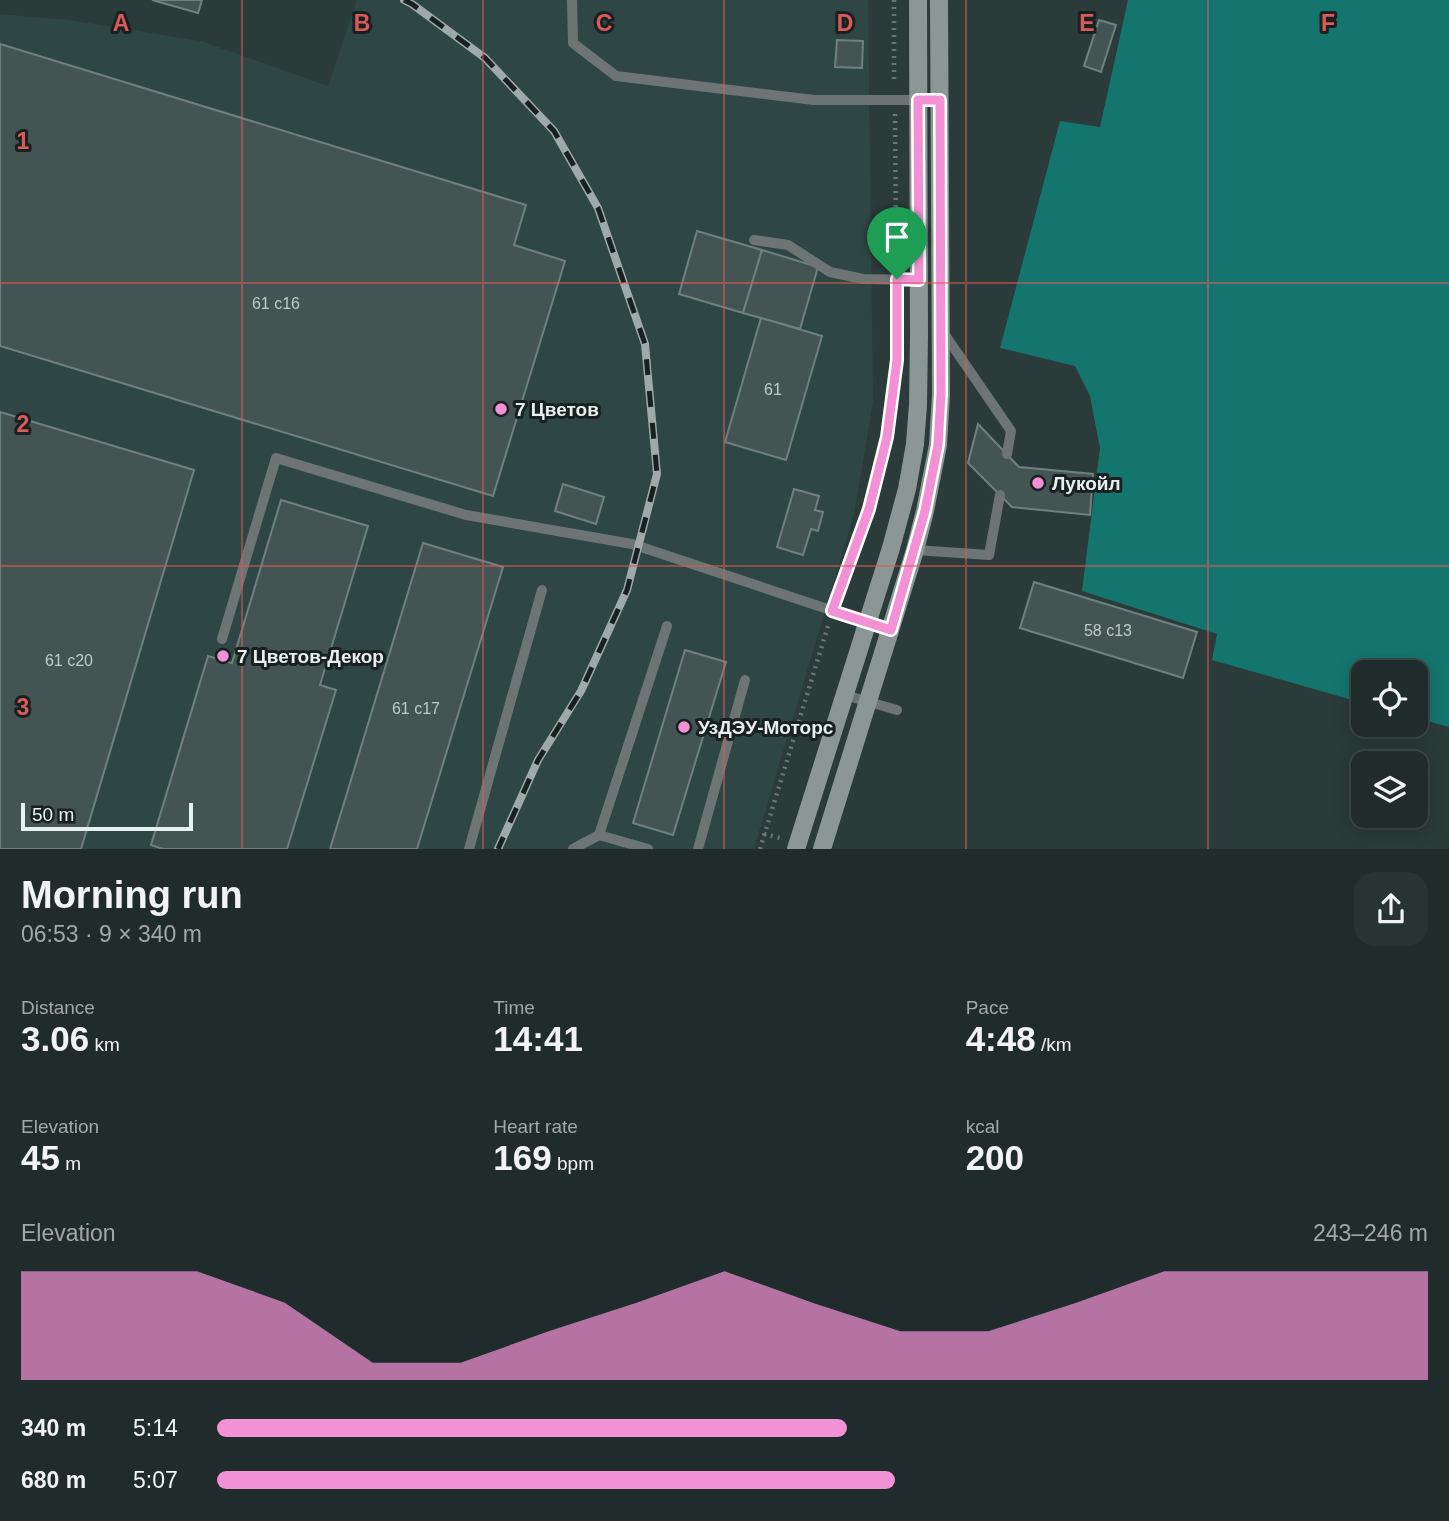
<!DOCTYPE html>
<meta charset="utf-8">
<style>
:root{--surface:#202c2c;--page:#283434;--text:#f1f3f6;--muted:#a2a7a9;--line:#3d4848;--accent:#f391d6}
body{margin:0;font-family:Helvetica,sans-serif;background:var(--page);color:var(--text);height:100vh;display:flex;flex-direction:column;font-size:26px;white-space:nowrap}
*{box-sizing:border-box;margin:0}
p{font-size:23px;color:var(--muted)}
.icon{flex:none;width:38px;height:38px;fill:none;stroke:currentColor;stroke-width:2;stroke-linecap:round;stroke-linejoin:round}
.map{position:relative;height:849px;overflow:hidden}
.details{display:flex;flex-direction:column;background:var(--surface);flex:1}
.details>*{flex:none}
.tools{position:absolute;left:1351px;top:660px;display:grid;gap:14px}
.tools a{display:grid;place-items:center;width:77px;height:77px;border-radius:14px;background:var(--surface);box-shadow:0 4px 18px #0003,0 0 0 2px var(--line);font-size:35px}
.scale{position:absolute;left:21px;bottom:18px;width:172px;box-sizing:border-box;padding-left:7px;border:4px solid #e6f0ef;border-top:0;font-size:19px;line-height:24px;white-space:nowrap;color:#e6f0ef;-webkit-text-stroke:5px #192120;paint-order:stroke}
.pin{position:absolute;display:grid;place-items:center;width:60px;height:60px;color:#fff;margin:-72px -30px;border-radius:50% 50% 50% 0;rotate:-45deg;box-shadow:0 0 7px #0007}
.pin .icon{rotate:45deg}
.round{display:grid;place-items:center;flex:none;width:74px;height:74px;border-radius:21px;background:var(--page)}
.overview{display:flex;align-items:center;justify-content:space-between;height:119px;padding:0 21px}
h1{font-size:38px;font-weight:700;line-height:52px}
.stats{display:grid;grid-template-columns:repeat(3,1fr);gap:10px;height:119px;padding:7px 21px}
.stats div{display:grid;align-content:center}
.stats b{font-size:35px;font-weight:700}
.stats small{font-size:19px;font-weight:400}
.stats p{font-size:19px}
.chart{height:196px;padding:14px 21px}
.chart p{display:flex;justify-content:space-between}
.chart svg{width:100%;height:126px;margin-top:7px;fill:var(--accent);opacity:.7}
ul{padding:0 21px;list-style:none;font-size:23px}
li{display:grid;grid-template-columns:112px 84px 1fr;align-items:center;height:52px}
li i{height:18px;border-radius:9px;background:var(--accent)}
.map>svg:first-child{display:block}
</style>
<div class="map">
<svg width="1449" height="849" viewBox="0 0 1449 849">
<rect width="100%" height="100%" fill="#2b3b3a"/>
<!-- built -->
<polygon fill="#2e4644" points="357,0 868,0 873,402 854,514 754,849 0,849 0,14 69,20 201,41 328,86"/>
<!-- forest -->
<polygon fill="#14756f" points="1128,0 1449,0 1449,727 1416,718 1416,672 1363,672 1363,703 1212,660 1217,634 1082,591 1100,448 1090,396 1075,366 1000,348 1060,121 1100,127"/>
<!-- building -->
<g fill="#445453" stroke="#6f817f" stroke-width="2">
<polygon points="152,0 202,0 198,13"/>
<polygon points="1099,20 1116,25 1101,72 1084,66"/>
<polygon points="837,40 863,41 862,68 835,67"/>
<polygon points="0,44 526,205 514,245 565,261 493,496 0,346"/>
<polygon points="697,231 762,250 743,313 679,294"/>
<polygon points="762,250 818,267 800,329 743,313"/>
<polygon points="761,318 822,336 786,460 725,442"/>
<polygon points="0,412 194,470 81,849 0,849"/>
<polygon points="978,424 1019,467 1093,474 1090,515 1012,507 968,463"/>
<polygon points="563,484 604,497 596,524 555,511"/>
<polygon points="794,489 819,496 815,510 823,512 818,531 811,529 803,555 777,547"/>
<polygon points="281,500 368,526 320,685 336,690 287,849 163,849 151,845 208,656 232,663"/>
<polygon points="423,543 503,567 417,849 330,849"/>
<polygon points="1034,582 1197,632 1183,678 1020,628"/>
<polygon points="685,650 726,662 673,835 633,823"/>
</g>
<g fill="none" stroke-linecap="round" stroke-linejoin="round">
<!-- path -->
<g stroke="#6a7877" stroke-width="4.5" stroke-dasharray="2 5" stroke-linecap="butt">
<polyline points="894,0 894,84"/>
<polyline points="895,114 896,252"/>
<polyline points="837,597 869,509 887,437 897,366"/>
<polyline points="764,834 780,838"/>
<polyline points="760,849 828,626"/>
</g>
<!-- service -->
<g stroke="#6d7574" stroke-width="10">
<polyline points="572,0 573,43 616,76 814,100 940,100"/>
<polyline points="754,240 788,245 830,272 863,279 919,280"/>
<polyline points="943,332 1011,431 1007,454"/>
<polyline points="915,550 989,555 1000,495"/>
<polyline points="222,639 276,458 466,515 632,544 891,630"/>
<polyline points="845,695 897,710"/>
<polyline points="599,835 667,626"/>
<polyline points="469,849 542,590"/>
<polyline points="573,849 599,835 648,849"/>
<polyline points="698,849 745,680"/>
</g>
<!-- secondary -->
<g stroke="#8b9795" stroke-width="18">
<polyline points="796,849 891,548 907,489 915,444 918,405 919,336 918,0"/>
<polyline points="822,849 915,550 925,511 938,445 941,394 939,0"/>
</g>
<defs>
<polyline id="rail" points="404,0 412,4 485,58 554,131 598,208 645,344 657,474 627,590 581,691 538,760 498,849"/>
</defs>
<!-- rail casing -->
<use href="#rail" stroke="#9daaa9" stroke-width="8"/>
<!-- rail -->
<use href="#rail" stroke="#192120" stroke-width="5" stroke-dasharray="16" stroke-linecap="butt"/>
</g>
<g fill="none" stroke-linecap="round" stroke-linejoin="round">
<defs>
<polygon id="route" points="918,100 940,100 941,394 938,445 925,511 891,630 832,611 869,509 887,437 897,360 897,279 919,280"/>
</defs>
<!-- route casing -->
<use href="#route" stroke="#fff" stroke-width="14"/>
<!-- route -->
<use href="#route" stroke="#f391d6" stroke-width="9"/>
</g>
<!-- grid -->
<path fill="none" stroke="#da5a5a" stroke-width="2" stroke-opacity="0.55" d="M242 0V849M483 0V849M724 0V849M966 0V849M1208 0V849M0 283H1449M0 566H1449"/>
<!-- markers -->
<g fill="#f391d6" stroke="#192120" stroke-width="2.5">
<circle cx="501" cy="409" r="7"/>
<circle cx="1038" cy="483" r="7"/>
<circle cx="223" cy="656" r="7"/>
<circle cx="684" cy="727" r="7"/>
</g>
<g text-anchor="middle" stroke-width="6" stroke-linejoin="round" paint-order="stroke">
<!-- number labels -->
<g font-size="16" fill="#bec9c8">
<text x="276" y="309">61 с16</text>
<text x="773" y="395">61</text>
<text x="1108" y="636">58 с13</text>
<text x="69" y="666">61 с20</text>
<text x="416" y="714">61 с17</text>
</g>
<!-- poi labels -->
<g font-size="19" font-weight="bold" fill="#e6f0ef" stroke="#192120" text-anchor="start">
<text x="515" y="416">7 Цветов</text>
<text x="1052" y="490">Лукойл</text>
<text x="237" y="663">7 Цветов-Декор</text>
<text x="698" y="734">УзДЭУ-Моторс</text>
</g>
</g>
<g font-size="23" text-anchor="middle" font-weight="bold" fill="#da5a5a" stroke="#192120" stroke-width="6" stroke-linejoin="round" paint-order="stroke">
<text x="121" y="31">A</text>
<text x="362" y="31">B</text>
<text x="604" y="31">C</text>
<text x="845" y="31">D</text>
<text x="1087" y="31">E</text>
<text x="1328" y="31">F</text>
<text x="23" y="149">1</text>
<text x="23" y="432">2</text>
<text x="23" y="715">3</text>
</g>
</svg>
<div class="tools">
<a><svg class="icon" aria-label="locate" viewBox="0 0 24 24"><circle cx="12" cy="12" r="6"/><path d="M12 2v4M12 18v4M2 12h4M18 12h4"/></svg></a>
<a><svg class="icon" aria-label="layers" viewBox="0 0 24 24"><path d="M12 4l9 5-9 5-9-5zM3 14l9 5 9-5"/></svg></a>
</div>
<div class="scale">50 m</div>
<div class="pin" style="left:897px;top:279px;background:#1e9e55"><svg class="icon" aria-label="arrive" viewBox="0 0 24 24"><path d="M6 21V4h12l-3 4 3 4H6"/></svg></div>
</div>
<section class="details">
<div class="overview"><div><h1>Morning run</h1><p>06:53 · 9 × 340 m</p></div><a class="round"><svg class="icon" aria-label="share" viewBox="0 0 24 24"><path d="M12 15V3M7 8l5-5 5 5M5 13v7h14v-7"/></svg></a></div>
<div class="stats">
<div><p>Distance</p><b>3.06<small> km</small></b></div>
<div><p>Time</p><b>14:41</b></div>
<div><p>Pace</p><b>4:48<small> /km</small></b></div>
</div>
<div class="stats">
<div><p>Elevation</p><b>45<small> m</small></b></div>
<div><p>Heart rate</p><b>169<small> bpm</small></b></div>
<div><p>kcal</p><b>200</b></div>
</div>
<div class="chart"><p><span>Elevation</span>243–246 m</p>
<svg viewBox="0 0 160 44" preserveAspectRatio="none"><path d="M0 44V6L10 6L20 6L30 17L40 38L50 38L60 27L70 17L80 6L90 17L100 27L110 27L120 17L130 6L140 6L150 6L160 6V44z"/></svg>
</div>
<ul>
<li><b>340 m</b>5:14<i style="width:52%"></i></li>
<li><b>680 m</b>5:07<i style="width:56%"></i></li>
</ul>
</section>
